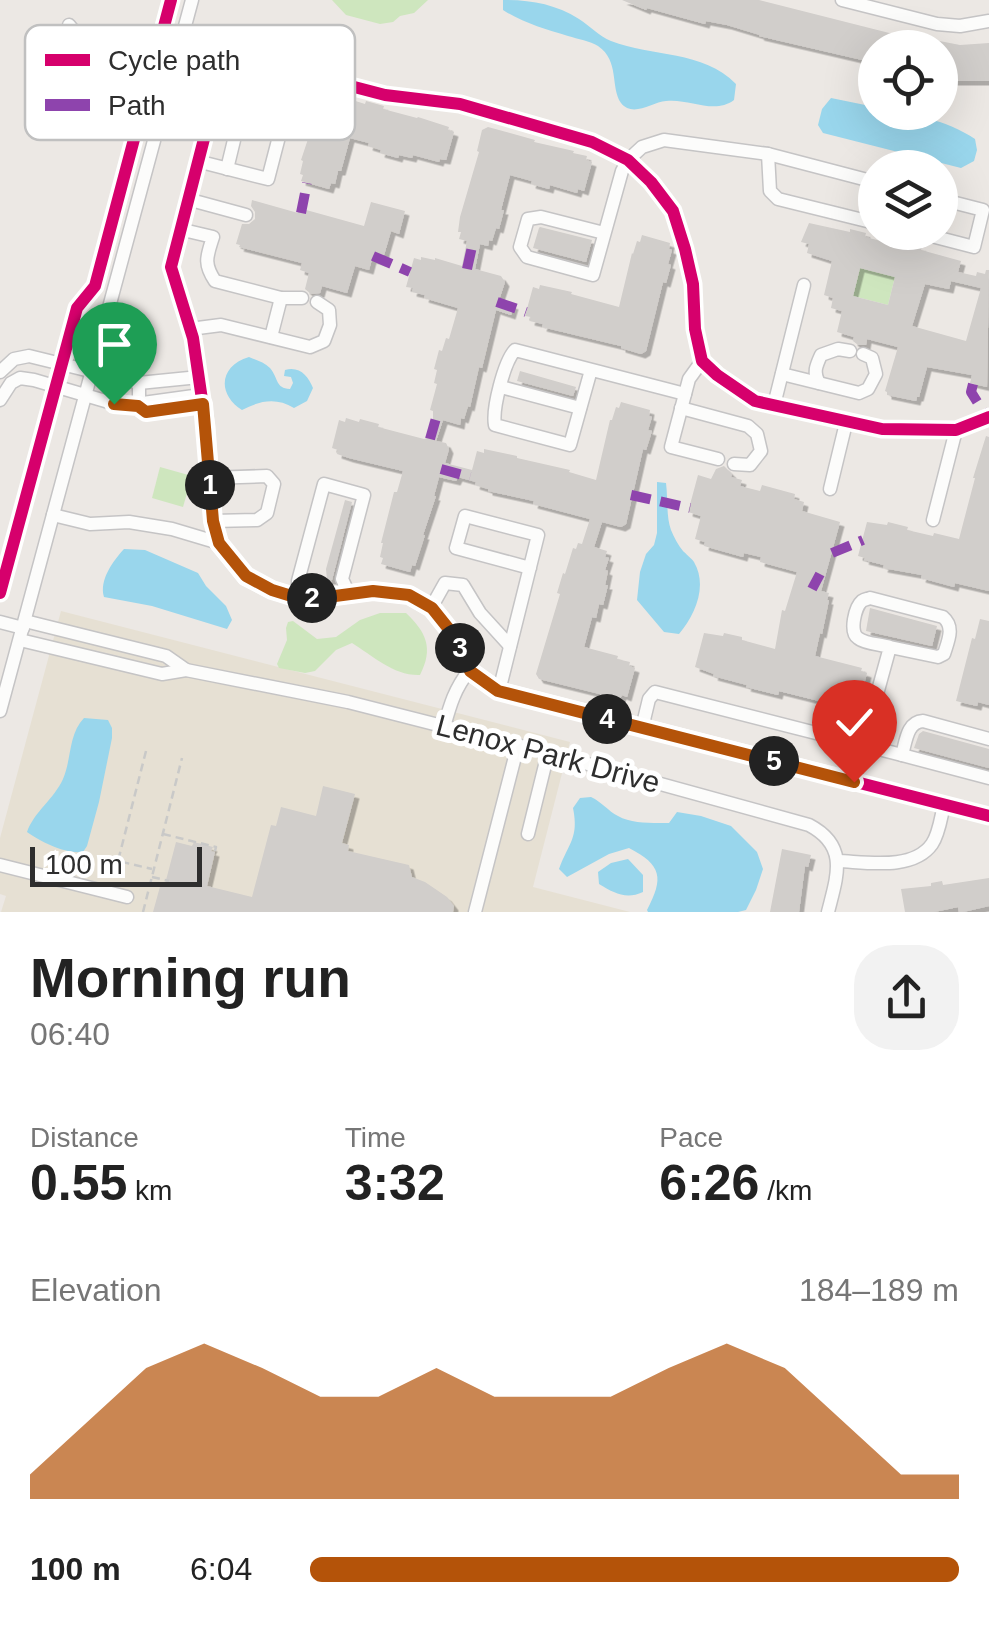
<!DOCTYPE html>
<meta charset="utf-8">
<style>
:root{--surface:#fff;--page:#f2f2f2;--text:#222;--muted:#767676;--accent:#b45309}
body{margin:0;font-family:Arial,sans-serif;background:var(--page);color:var(--text);height:100vh;display:flex;flex-direction:column;font-size:38px;white-space:nowrap}
*{box-sizing:border-box;margin:0}
p{font-size:32px;color:var(--muted)}
.icon{flex:none;width:55px;height:55px;fill:none;stroke:currentColor;stroke-width:2;stroke-linecap:round;stroke-linejoin:round}
.map{position:relative;height:912px;overflow:hidden}
.panel{display:flex;flex-direction:column;background:var(--surface);flex:1}
.panel>*{flex:none}
.tools{position:absolute;left:858px;top:30px;display:grid;gap:20px}
.tools a{display:grid;place-items:center;width:100px;height:100px;border-radius:50%;background:var(--surface);box-shadow:0 10px 40px #0002;font-size:50px}
.scale{position:absolute;left:30px;bottom:25px;width:172px;box-sizing:border-box;padding-left:10px;border:5px solid #2e2e2e;border-top:0;font-size:28px;line-height:35px;white-space:nowrap;color:#2e2e2e;-webkit-text-stroke:8px #fff;paint-order:stroke}
.pin{position:absolute;display:grid;place-items:center;width:85px;height:85px;color:#fff;margin:-102px -42px;border-radius:50% 50% 50% 0;rotate:-45deg;box-shadow:0 0 10px #0007}
.pin .icon{rotate:45deg}
.km{position:absolute;width:50px;height:50px;margin:-25px;border-radius:50%;background:#222;color:#fff;font-size:28px;line-height:50px;text-align:center}
.round{display:grid;place-items:center;flex:none;width:105px;height:105px;border-radius:40px;background:var(--page)}
.summary{display:flex;align-items:center;justify-content:space-between;height:170px;padding:0 30px}
h1{font-size:55px;font-weight:800;line-height:75px}
.stats{display:grid;grid-template-columns:repeat(3,1fr);gap:15px;height:170px;padding:10px 30px}
.stats div{display:grid;align-content:center}
.stats b{font-size:50px;font-weight:800}
.stats small{font-size:28px;font-weight:400}
.stats p{font-size:28px}
.chart{height:280px;padding:20px 30px}
.chart p{display:flex;justify-content:space-between}
.chart svg{width:100%;height:180px;margin-top:10px;fill:var(--accent);opacity:.7}
ul{padding:0 30px;list-style:none;font-size:32px}
li{display:grid;grid-template-columns:160px 120px 1fr;align-items:center;height:75px}
li i{height:25px;border-radius:12px;background:var(--accent)}
.map>svg:first-child{display:block}
</style>
<div class="map">
<svg width="989" height="912" viewBox="0 0 989 912">
<defs>
<filter id="shadow"><feDropShadow dx="4.5" dy="4.5" stdDeviation="0" flood-color="#0004"/></filter>
</defs>
<rect width="100%" height="100%" fill="#ece8e4"/>
<!-- education -->
<polygon fill="#e6e0d3" points="61,611 570,742 533,887 630,912 1,912 6,896 0,894 0,838"/>
<!-- green -->
<g fill="#cee6be">
<polygon points="332,0 428,0 414,13 400,16 393,22 380,24 346,15"/>
<polygon points="860,268 895,277 888,305 853,296"/>
<polygon points="160,467 192,476 183,507 152,498"/>
<path d="M380 613H406C426 632 434 648 420 675 394 676 373 656 352 643L336 650 315 671 305 673 279 668 277 664 287 640 286 628 288 622 293 621 317 639 336 637 360 620Z"/>
</g>
<!-- water -->
<g fill="#99d6ec">
<path d="M503 0C531 0 555 4 579 19 590 26 599 36 611 41 652 57 703 50 736 84L734 100C714 115 689 98 666 101 652 102 633 118 621 103 610 87 620 61 598 46 590 41 578 39 568 36 545 29 523 23 503 10Z"/>
<path d="M831 98 875 107V112C909 112 947 120 975 139L977 150 974 161 961 168 823 133 818 125 822 109Z"/>
<path d="M249 357C256 360 264 362 270 368 279 379 275 388 290 389L293 383 291 377 284 376 285 370C300 366 308 376 313 388L307 401 294 408C276 397 259 401 242 410 217 394 219 366 249 357Z"/>
<path d="M657 482 666 483C668 498 666 516 671 530 674 537 678 545 683 551 684 552 693 560 694 562 708 586 695 615 679 634L664 632 637 600 640 572 646 554 654 545 657 533Z"/>
<path d="M124 549 145 550 198 573 206 586 226 606 232 620 227 629 152 606 104 597C99 580 113 561 124 549Z"/>
<path d="M84 718 108 720 112 728V738L99 802 87 846 83 852C65 854 41 842 27 832 34 812 54 799 63 779 72 758 68 735 84 718Z"/>
<path d="M591 797C602 802 608 811 618 816 632 824 653 823 669 823L677 812 701 816 731 826 757 852 763 869 756 890 746 910 738 912H648L647 910C664 878 662 865 629 848L609 854 567 877 559 869C569 842 579 838 573 808L580 798Z"/>
<path d="M628 859 643 875V892C626 900 614 893 599 884L598 872 611 863Z"/>
</g>
<!-- building -->
<g fill="#d1cecb" fill-rule="evenodd" filter="url(#shadow)">
<polygon points="622,0 759,0 913,39 914,36 960,45 989,43 989,81 940,81 940,48 875,48 875,63 759,36 760,35 727,25 706,21 705,24 647,8 646,10"/>
<polygon points="324,91 365,104 366,101 384,106 383,109 417,118 418,117 449,127 448,130 454,132 446,160 440,159 439,162 413,155 412,158 399,155 398,158 380,153 381,150 368,146 369,143 350,138 341,171 338,171 335,184 331,183 329,189 301,181 303,175 300,174 303,161 301,160 316,115 313,115 319,94"/>
<polygon points="488,127 535,140 534,142 574,151 573,153 587,156 586,160 592,162 584,191 578,189 577,193 550,185 549,189 531,184 532,181 510,175 501,210 504,210 499,229 496,228 492,241 489,240 488,246 480,244 475,269 501,276 505,282 499,300 514,305 511,315 496,310 482,368 479,367 470,407 468,406 464,419 461,418 460,425 443,420 436,441 446,443 449,449 445,463 472,470 477,451 484,453 484,449 517,456 517,458 570,470 569,472 596,480 610,420 612,420 616,407 619,408 621,402 650,410 649,416 652,417 648,430 652,431 646,450 643,449 626,524 621,527 602,522 594,547 607,551 605,557 609,558 605,570 608,571 605,585 608,585 603,605 599,604 596,618 592,617 584,647 618,656 617,659 630,662 629,666 635,668 627,697 622,695 620,699 539,679 536,674 560,594 557,593 563,573 565,574 573,548 576,549 578,543 582,544 590,519 533,504 534,501 488,491 488,489 475,485 476,482 458,477 456,481 439,477 434,496 436,496 423,535 425,535 415,566 412,565 410,572 381,564 383,558 380,557 383,543 381,543 394,492 397,492 403,471 349,458 337,454 338,450 332,448 339,420 345,422 346,418 359,422 360,419 379,424 378,427 424,439 427,438 433,418 433,411 430,410 437,384 434,383 437,370 434,369 439,350 442,351 446,338 449,339 458,308 424,298 425,295 412,292 413,288 406,287 414,258 421,260 421,257 435,260 435,258 462,266 467,241 459,239 461,232 458,232 460,217 479,152 477,151 482,130"/>
<polygon points="252,200 298,213 299,208 364,226 371,202 405,211 399,234 391,231 382,262 372,259 369,270 355,266 347,293 322,286 320,293 311,294 305,289 309,273 300,270 302,263 239,247 240,245 236,244 242,224 249,224 255,219 255,212 251,206"/>
<path d="M809 223 850 232V229L866 233 865 237 905 247 906 243 922 247 921 250 961 261 958 272 976 276 977 272 985 274 986 270H989L987 387 970 383 972 375 927 367 919 397H917L916 401 887 395V392L885 391 898 347 867 339 866 345H858L853 341 854 337 837 332 842 311 831 308 833 298 824 295 832 261 807 253 809 244 801 242ZM860 268 895 277 888 305 853 296ZM951 281 981 288 966 341 912 326 925 284 949 289Z"/>
<polygon points="540,227 592,240 586,262 533,248 539,228"/>
<polygon points="642,235 670,243 669,249 672,250 668,264 671,265 666,283 663,282 646,351 641,354 621,348 621,346 542,327 543,324 530,321 531,317 525,316 533,287 539,289 540,285 572,292 571,294 619,307 632,253 633,254 637,241 640,242"/>
<polygon points="520,371 576,387 573,396 517,381"/>
<polygon points="986,436 989,437 989,591 955,583 954,587 921,578 922,575 883,568 884,565 864,560 865,558 858,556 867,522 887,525 888,522 908,527 907,530 933,536 934,533 959,539 975,478 973,478"/>
<polygon points="724,466 732,474 731,477 742,480 740,486 760,491 762,485 795,494 794,499 804,502 802,511 840,522 821,591 829,593 827,600 829,600 822,634 820,633 815,656 862,668 861,671 867,673 858,709 837,706 837,709 818,704 819,701 779,691 778,695 746,687 747,685 713,676 714,674 695,667 704,633 723,636 724,633 742,637 742,640 775,649 782,610 785,611 797,572 760,562 761,557 744,553 743,557 704,546 705,542 695,539 701,516 688,512 698,475 711,479 716,469"/>
<polygon points="345,500 352,502 332,580 327,580 326,569"/>
<polygon points="870,608 937,626 932,646 866,631"/>
<polygon points="980,619 989,621 989,705 978,702 977,706 956,701 972,638 975,639"/>
<polygon points="923,731 989,749 989,768 914,748 919,734"/>
<polygon points="323,786 355,794 342,843 349,845 348,851 409,865 412,877 425,882 447,897 454,906 453,912 153,912 161,883 165,884 176,842 192,846 194,842 213,847 211,851 215,852 207,886 252,897 271,825 276,826 281,807 316,816"/>
<polygon points="782,849 811,855 808,867 805,866 799,912 770,912"/>
<polygon points="989,878 989,906 963,912 959,912 958,907 934,912 905,912 901,889 931,886 931,883 942,881 943,885"/>
</g>
<g fill="none" stroke-linecap="round" stroke-linejoin="round">
<defs>
<g id="minor">
<polyline points="842,0 937,24 960,26 989,21"/>
<polyline points="69,25 86,46 92,66 171,78"/>
<polyline points="87,50 178,52"/>
<polyline points="768,154 770,191 778,199 875,223"/>
<polyline points="197,161 268,179 296,71"/>
<polyline points="227,169 235,136 245,108 266,98 288,103"/>
<polyline points="187,199 246,215"/>
<path d="M179 229 213 237C207 256 203 263 215 281L281 298H302"/>
<polyline points="916,232 974,247 983,210 940,199"/>
<polyline points="604,233 541,217 528,219 520,247 527,257 593,275 622,171 628,160 642,147 664,140 768,154 875,182"/>
<polyline points="190,329 221,325 310,347 324,341 330,325 329,310 317,302"/>
<polyline points="271,337 281,298"/>
<polyline points="702,361 689,379 671,447 718,459"/>
<path d="M591 370 570 445 495 425C492 409 504 362 515 350L685 394"/>
<polyline points="0,372 14,359 29,356 139,383 199,377"/>
<polyline points="782,374 859,393 868,389 876,374 872,358 863,354"/>
<polyline points="139,383 139,406 143,403 201,395"/>
<path d="M819 383C813 372 816 366 821 355L838 349 850 351"/>
<polyline points="501,387 580,408"/>
<polyline points="0,400 11,383 20,378 34,380 112,403 139,406 147,411 203,404"/>
<polyline points="774,405 804,285"/>
<polyline points="681,408 748,426 757,434 761,451 750,465 734,464"/>
<path d="M989 417 956 430 882 429 755 401 717 375 702 361 695 329 693 284 685 249 673 211 651 182 628 160 592 142 460 104 385 95 274 66C243 68 232 75 214 100L171 267 193 338 206 427 213 521 219 543 246 577 272 590 298 598H320L373 591 409 595 431 608 455 638 469 671 499 691 989 816"/>
<polyline points="209,478 267,476 274,484 267,513 257,520 213,521"/>
<polyline points="830,489 846,423"/>
<polyline points="53,515 90,524 129,522 172,529 219,543"/>
<polyline points="933,520 956,430"/>
<polyline points="298,598 298,581 324,484 364,495 342,579 349,594"/>
<polyline points="431,608 445,583 463,585 480,613 510,646"/>
<polyline points="25,621 166,656 186,670"/>
<polyline points="0,622 23,628"/>
<path d="M20 640 162 674 186 670 348 702 548 753 809 825C849 846 837 876 828 912"/>
<path d="M890 647C881 644 865 644 858 638 849 632 855 607 862 601 865 599 868 599 870 598L943 617C955 627 948 641 944 654L938 657 890 647 863 745 902 755C906 741 907 722 923 721L989 739"/>
<polyline points="499,691 538,535 465,516 456,548 530,568"/>
<polyline points="0,711 192,0"/>
<path d="M444 727C450 705 455 688 469 671"/>
<polyline points="642,728 649,699 655,692 863,745 854,782"/>
<polyline points="902,755 989,778"/>
<polyline points="528,834 548,753"/>
<path d="M838 861C866 862 913 871 932 844 939 834 941 817 944 805"/>
<polyline points="0,865 127,897"/>
<polyline points="475,912 518,745"/>
</g>
</defs>
<!-- minor casing -->
<use href="#minor" stroke="#c5c4c5" stroke-width="15"/>
<!-- path -->
<g stroke="#c9c9c8" stroke-width="2.5" stroke-dasharray="8 5" stroke-linecap="butt">
<polyline points="146,751 118,861 152,869"/>
<polyline points="163,834 216,847 215,851"/>
<polyline points="152,877 169,881"/>
<polyline points="143,912 182,758"/>
</g>
<!-- minor -->
<use href="#minor" stroke="#fcfcfb" stroke-width="12"/>
<!-- quiet -->
<g stroke="#8e44ad" stroke-width="10" stroke-dasharray="20 10" stroke-linecap="butt">
<polyline points="301,213 307,183"/>
<polyline points="373,256 410,272"/>
<polyline points="467,269 473,242"/>
<polyline points="497,302 526,312"/>
<polyline points="973,384 971,392 989,421"/>
<polyline points="430,439 436,418"/>
<polyline points="441,469 470,477"/>
<polyline points="631,495 690,508"/>
<polyline points="832,553 863,540"/>
<polyline points="812,589 820,574"/>
</g>
<defs>
<g id="cycleway">
<path d="M989 417 956 430 882 429 755 401 717 375 702 361 695 329 693 284 685 249 673 211 651 182 628 160 592 142 460 104 385 95 274 66C243 68 232 75 214 100L171 267 193 338 206 427 213 521 219 543 246 577 272 590 298 598H320L373 591 409 595 431 608 455 638 469 671 499 691 989 816"/>
<polyline points="0,593 77,308 95,286 171,0"/>
</g>
</defs>
<!-- cycleway casing -->
<use href="#cycleway" stroke="#fff" stroke-width="19"/>
<!-- cycleway -->
<use href="#cycleway" stroke="#d6006c" stroke-width="12"/>
</g>
<g fill="none" stroke-linecap="round" stroke-linejoin="round">
<defs>
<polyline id="route" points="114,404 138,406 146,412 203,404 213,521 219,543 246,576 272,590 298,598 320,598 373,591 409,595 432,608 456,638 470,671 498,691 854,782"/>
</defs>
<!-- route casing -->
<use href="#route" stroke="#fff" stroke-width="20"/>
<!-- route -->
<use href="#route" stroke="#b45309" stroke-width="12"/>
</g>
<g text-anchor="middle" stroke-width="10" stroke-linejoin="round" paint-order="stroke">
<!-- street labels -->
<g font-size="30" fill="#2e2e2e" stroke="#fff">
<text transform="translate(548 754) rotate(15)" y="10">Lenox Park Drive</text>
</g>
</g>
<!-- legend -->
<rect x="25" y="25" width="330" height="115" rx="15" fill="#fff" stroke="#c0c0c0" stroke-width="2.5"/>
<rect x="45" y="54" width="45" height="12" fill="#d6006c"/>
<rect x="45" y="99" width="45" height="12" fill="#8e44ad"/>
<g font-size="28" fill="#2e2e2e">
<text x="108" y="70">Cycle path</text>
<text x="108" y="115">Path</text>
</g>
</svg>
<div class="tools">
<a><svg class="icon" aria-label="locate" viewBox="0 0 24 24"><circle cx="12" cy="12" r="6"/><path d="M12 2v4M12 18v4M2 12h4M18 12h4"/></svg></a>
<a><svg class="icon" aria-label="layers" viewBox="0 0 24 24"><path d="M12 4l9 5-9 5-9-5zM3 14l9 5 9-5"/></svg></a>
</div>
<div class="scale">100 m</div>
<div class="pin" style="left:114px;top:404px;background:#1e9e55"><svg class="icon" aria-label="arrive" viewBox="0 0 24 24"><path d="M6 21V4h12l-3 4 3 4H6"/></svg></div>
<div class="pin" style="left:854px;top:782px;background:#d93025"><svg class="icon" aria-label="check" viewBox="0 0 24 24"><path d="M5 12l5 5 9-10"/></svg></div>
<b class="km" style="left:210px;top:485px">1</b>
<b class="km" style="left:312px;top:598px">2</b>
<b class="km" style="left:460px;top:648px">3</b>
<b class="km" style="left:607px;top:719px">4</b>
<b class="km" style="left:774px;top:761px">5</b>
</div>
<section class="panel">
<div class="summary"><div><h1>Morning run</h1><p>06:40</p></div><a class="round"><svg class="icon" aria-label="share" viewBox="0 0 24 24"><path d="M12 15V3M7 8l5-5 5 5M5 13v7h14v-7"/></svg></a></div>
<div class="stats">
<div><p>Distance</p><b>0.55<small> km</small></b></div>
<div><p>Time</p><b>3:32</b></div>
<div><p>Pace</p><b>6:26<small> /km</small></b></div>
</div>
<div class="chart"><p><span>Elevation</span>184–189 m</p>
<svg viewBox="0 0 160 44" preserveAspectRatio="none"><path d="M0 44V38L10 25L20 12L30 6L40 12L50 19L60 19L70 12L80 19L90 19L100 19L110 12L120 6L130 12L140 25L150 38L160 38V44z"/></svg>
</div>
<ul>
<li><b>100 m</b>6:04<i style="width:100%"></i></li>
</ul>
</section>
